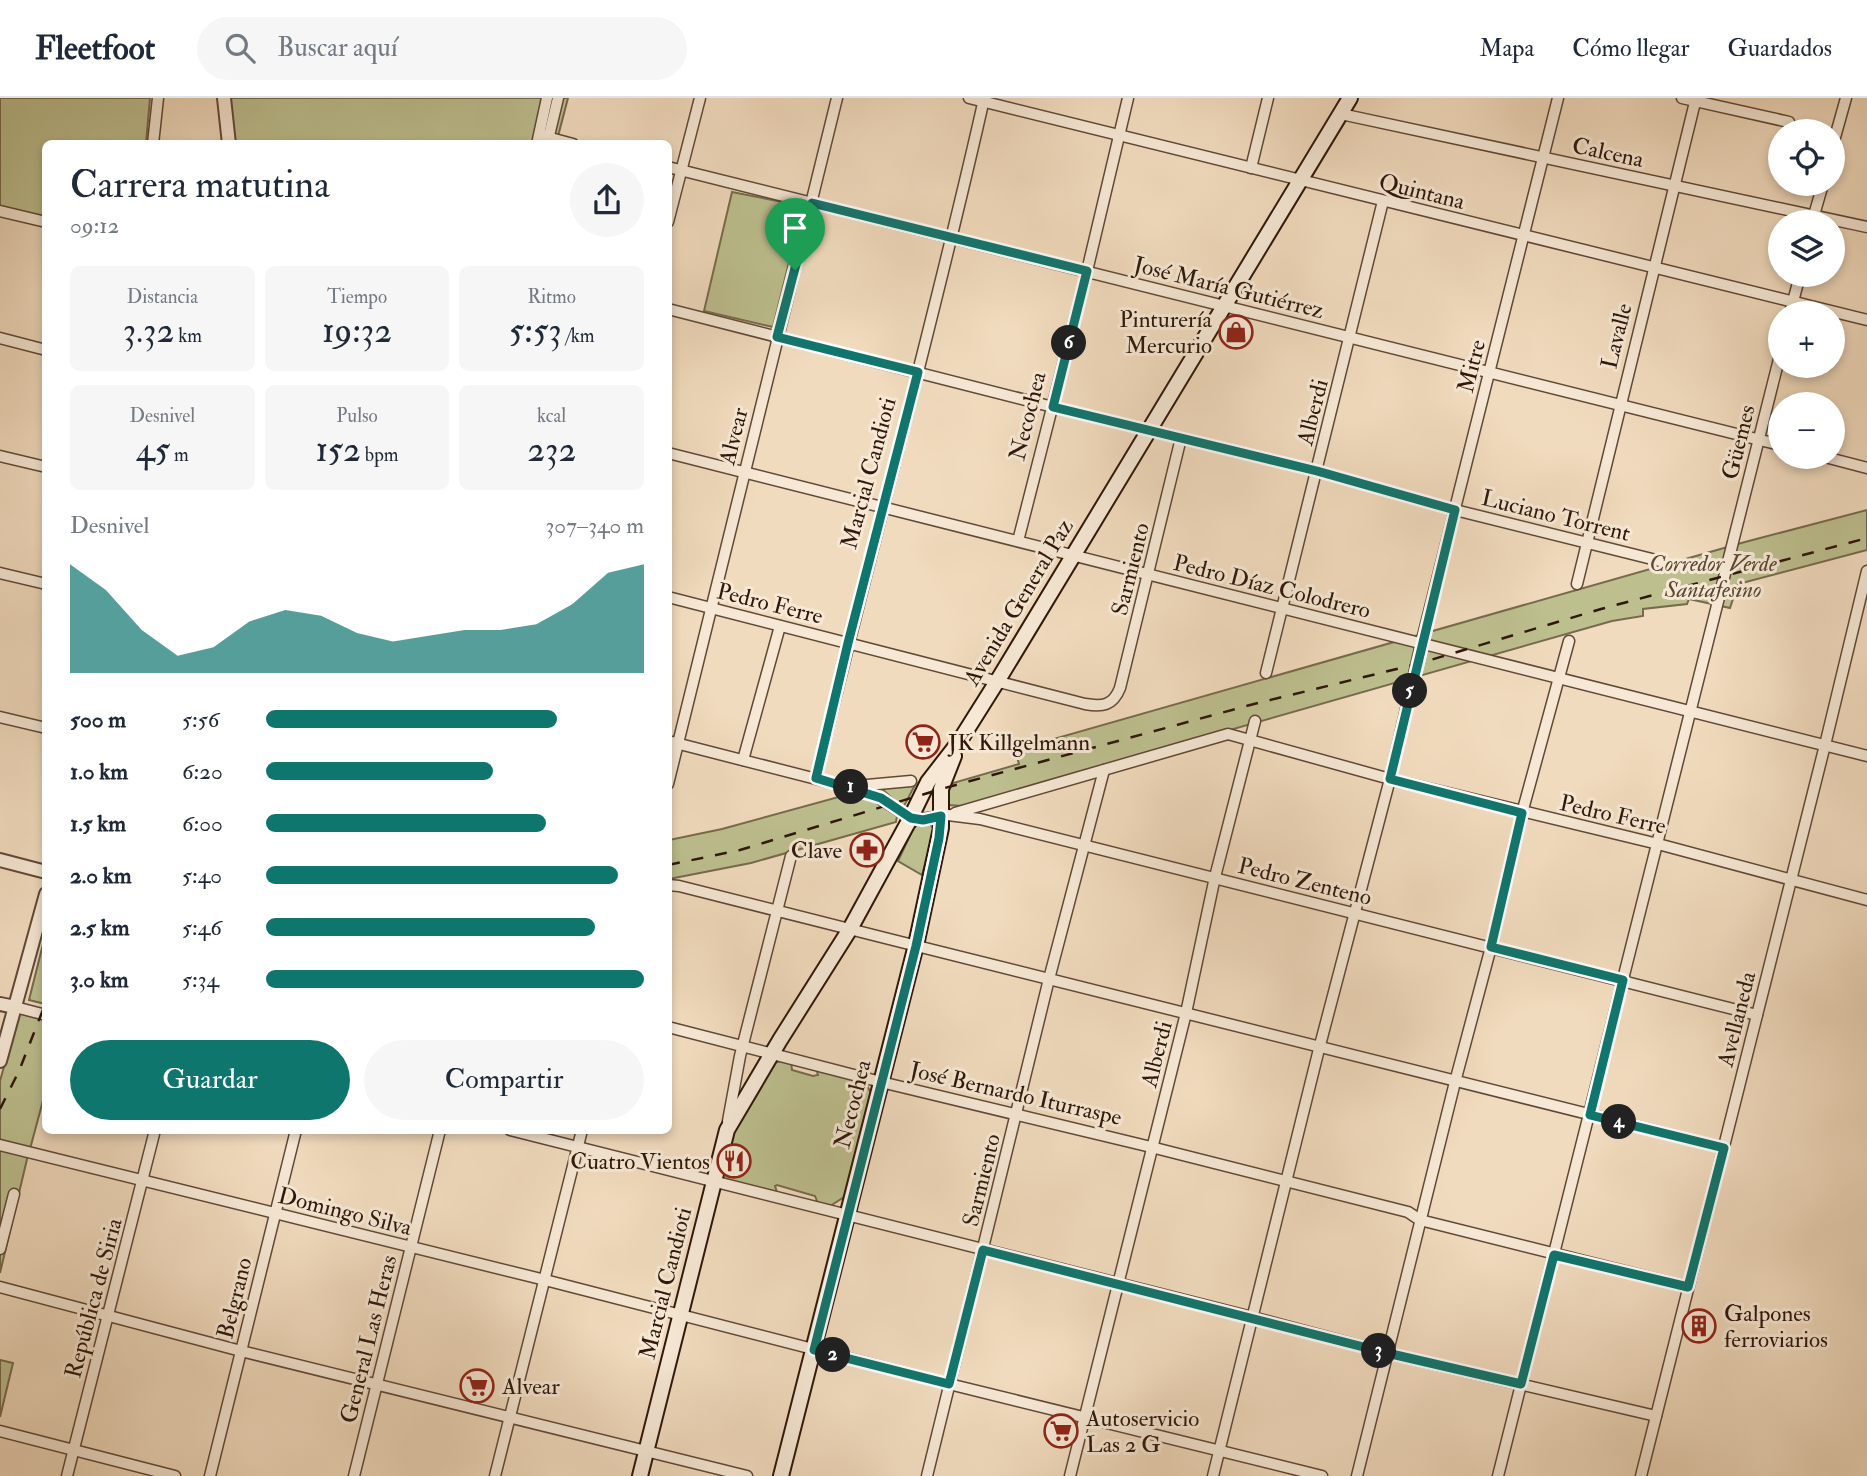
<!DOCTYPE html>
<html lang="es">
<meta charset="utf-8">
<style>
:root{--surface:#fff;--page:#f6f6f7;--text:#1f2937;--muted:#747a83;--line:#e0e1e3;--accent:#0f766e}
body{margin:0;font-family:"IM FELL Double Pica",serif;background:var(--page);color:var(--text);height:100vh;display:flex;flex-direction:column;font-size:26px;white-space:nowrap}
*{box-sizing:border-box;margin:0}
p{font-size:23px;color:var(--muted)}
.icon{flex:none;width:38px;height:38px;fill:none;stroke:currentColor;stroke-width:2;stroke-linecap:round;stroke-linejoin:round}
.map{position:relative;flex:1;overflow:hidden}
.side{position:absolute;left:42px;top:42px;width:630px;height:994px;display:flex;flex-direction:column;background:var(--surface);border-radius:10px;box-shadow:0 4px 10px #0003}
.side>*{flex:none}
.tools{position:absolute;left:1768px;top:21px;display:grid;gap:14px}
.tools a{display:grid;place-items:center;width:77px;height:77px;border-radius:50%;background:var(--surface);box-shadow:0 4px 10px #0003;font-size:35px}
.pin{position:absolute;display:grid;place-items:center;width:60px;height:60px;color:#fff;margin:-72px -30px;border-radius:50% 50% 50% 0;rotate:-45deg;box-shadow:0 0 7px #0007}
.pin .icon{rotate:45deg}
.km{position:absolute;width:35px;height:35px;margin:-18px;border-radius:50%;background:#222;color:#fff;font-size:19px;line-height:35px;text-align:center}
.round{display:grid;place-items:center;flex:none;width:74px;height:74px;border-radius:37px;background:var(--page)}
.headline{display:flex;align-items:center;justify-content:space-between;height:119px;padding:0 28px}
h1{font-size:38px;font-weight:600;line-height:52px}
.metrics{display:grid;grid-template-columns:repeat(3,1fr);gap:10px;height:119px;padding:7px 28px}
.metrics div{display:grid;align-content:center;border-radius:10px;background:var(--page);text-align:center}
.metrics b{font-size:35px;font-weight:600}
.metrics small{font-size:19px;font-weight:400}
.metrics p{font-size:19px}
.chart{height:196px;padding:14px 28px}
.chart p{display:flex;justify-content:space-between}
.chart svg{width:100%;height:126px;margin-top:7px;fill:var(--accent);opacity:.7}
.button{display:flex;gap:14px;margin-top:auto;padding:14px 28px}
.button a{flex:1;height:80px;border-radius:42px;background:var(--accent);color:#fff;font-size:28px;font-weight:600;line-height:80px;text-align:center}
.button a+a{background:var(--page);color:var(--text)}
ul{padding:0 28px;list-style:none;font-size:23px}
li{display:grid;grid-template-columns:112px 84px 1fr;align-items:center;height:52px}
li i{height:18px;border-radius:9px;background:var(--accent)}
header{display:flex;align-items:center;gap:42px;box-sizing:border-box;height:98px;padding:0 35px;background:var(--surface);border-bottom:2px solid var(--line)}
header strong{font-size:33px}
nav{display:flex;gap:38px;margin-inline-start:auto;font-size:24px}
.search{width:490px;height:63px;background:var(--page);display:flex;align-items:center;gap:18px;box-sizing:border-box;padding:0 24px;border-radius:38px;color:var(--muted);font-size:26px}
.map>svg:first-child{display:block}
</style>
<header>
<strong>Fleetfoot</strong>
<div class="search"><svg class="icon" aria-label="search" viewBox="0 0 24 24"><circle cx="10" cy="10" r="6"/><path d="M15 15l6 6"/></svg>Buscar aquí</div>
<nav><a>Mapa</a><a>Cómo llegar</a><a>Guardados</a></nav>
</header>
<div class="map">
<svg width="1867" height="1378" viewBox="0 0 1867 1378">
<rect width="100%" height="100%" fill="#f1dbbe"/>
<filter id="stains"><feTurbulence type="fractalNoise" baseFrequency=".00286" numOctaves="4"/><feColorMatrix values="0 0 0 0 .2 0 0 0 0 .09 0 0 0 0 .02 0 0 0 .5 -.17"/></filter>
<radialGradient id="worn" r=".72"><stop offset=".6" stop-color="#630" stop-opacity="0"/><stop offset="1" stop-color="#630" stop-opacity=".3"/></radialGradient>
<!-- green -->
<g fill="#bdbf8f" stroke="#766b4c" stroke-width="2">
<polygon points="0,0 150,0 146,45 46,46 45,119 0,109"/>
<polygon points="228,0 568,0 556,46 233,45"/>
<polygon points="732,94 803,108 773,229 704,213"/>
<polygon points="1867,412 1867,452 1738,486 1730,510 1689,501 1687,506 1643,511 1643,518 1612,523 963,708 947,707 949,692 953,685 1019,666 1015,652 1745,444"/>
<polygon points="916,685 903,710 881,690"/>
<polygon points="853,695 871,700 897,718 896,724 751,765 669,781 669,742 722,731"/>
<polygon points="918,726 930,726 934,732 922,777 898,763 913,731"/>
<polygon points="45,838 45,906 29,902"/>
<polygon points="19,914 45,921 45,995 30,1051 0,1044 0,983"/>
<path d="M785 962 791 964 792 972 813 978 818 977 816 970 865 984 871 995 844 1099 827 1110 819 1108 815 1098 777 1087 775 1088 778 1097 723 1082C711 1046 751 996 769 966Z"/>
<polygon points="0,1051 28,1057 0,1175"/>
<polygon points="0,1262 13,1265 0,1319"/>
</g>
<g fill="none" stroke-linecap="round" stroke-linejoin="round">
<defs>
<g id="minor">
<polyline points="969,0 1867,222"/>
<polyline points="1682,0 1789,24"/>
<polyline points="1341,16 1867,129"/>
<polyline points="543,38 573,46"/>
<polyline points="153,46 158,0"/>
<polyline points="537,46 547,0"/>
<polyline points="547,46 558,0"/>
<polyline points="1832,50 1846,0"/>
<polyline points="668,69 1780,347"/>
<polyline points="1251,70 1268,0"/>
<polyline points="0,113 46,124"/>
<polyline points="668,124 700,0"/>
<polyline points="1812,124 1823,86"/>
<polyline points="668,211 1053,309 1317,373 1455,412 1660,463"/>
<polyline points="1790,215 1800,177"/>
<polyline points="0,240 46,252"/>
<polyline points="668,355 1867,658"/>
<polyline points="0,358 46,369"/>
<polyline points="1825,359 1867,370"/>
<polyline points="1018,443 1087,173 1128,0"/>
<polyline points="0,475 46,486"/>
<polyline points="1577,486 1696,0"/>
<path d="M668 499 1085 606C1102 609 1113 608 1120 590L1181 340"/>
<polyline points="1266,575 1383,103"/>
<polyline points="0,619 46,630"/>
<polyline points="668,643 871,695 914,722 948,717 980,721 1757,917"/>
<polyline points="743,662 780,528"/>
<path d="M816 680C870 453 933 228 984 1"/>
<polyline points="668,686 837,0"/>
<polyline points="856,688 911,683"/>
<polyline points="955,715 1228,636 1390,681 1658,746 1867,802"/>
<path d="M668 787 679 788C1027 876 1375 963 1724 1050"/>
<polyline points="15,909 46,917"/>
<polyline points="668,929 881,984 1151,1049 1408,1114 1420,1122 1688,1189"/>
<polyline points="728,1023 740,958 791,758"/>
<polyline points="510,1032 1252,1219 1387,1255 1656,1318"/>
<polyline points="0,1047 545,1182 949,1286 1322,1378"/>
<polyline points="0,1151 14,1096"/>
<polyline points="0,1189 241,1253 747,1378"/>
<polyline points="0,1333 175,1378"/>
<polyline points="67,1378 155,1032"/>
<polyline points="210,1378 296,1032"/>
<polyline points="354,1378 440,1032"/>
<polyline points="495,1378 582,1032"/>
<polyline points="927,1378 1049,881 1104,672"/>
<polyline points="1070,1378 1186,915 1215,779 1255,623"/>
<polyline points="1213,1378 1319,951 1390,681 1421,546 1558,0"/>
<polyline points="1357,1378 1455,984 1491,849 1522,715 1569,543"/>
<polyline points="1498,1378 1780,257"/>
<polyline points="1641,1378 1825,647 1867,473"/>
</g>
<g id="tertiary">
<polyline points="224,0 229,46"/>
<polyline points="0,762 46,774"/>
<polyline points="0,906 15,909"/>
<polyline points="0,963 46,796"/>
</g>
<g id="secondary">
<polyline points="640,1378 727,1032 780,942 850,831 910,721 928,684 959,644 998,582 1350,0"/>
<polyline points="781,1378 916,847 941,730 941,691 954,658"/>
</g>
</defs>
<!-- minor casing -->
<use href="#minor" stroke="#604837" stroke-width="13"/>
<!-- tertiary casing -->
<use href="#tertiary" stroke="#604837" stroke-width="16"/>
<!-- secondary casing -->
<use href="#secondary" stroke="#2f170a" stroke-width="18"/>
<!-- minor -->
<use href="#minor" stroke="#f6e8d5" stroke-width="10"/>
<!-- tertiary -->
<use href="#tertiary" stroke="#f6e8d5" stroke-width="12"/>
<!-- secondary -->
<use href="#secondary" stroke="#f6e8d5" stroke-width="14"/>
<!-- rail -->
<g stroke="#2f170a" stroke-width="2.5" stroke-dasharray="12 12" stroke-linecap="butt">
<polyline points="668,767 740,752 941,691 1254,606 1417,566 1601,511 1867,440"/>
<polyline points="0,1011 19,973 46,904"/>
</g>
</g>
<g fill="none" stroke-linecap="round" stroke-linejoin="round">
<defs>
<polygon id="route" points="812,105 1087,173 1053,309 1317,373 1455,412 1390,681 1522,715 1491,849 1623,882 1590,1017 1724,1050 1688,1189 1554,1157 1521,1286 1387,1255 983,1152 949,1286 814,1252 916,848 939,740 941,718 923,722 911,720 881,700 816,680 848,545 918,274 777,239"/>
</defs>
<!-- route casing -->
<use href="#route" stroke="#fff" stroke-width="14"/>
<!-- route -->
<use href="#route" stroke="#0f766e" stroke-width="9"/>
</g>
<!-- icons -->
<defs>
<symbol id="shop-ring" viewBox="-11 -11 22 22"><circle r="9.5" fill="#f6e8d5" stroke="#8f2418" stroke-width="1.5"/><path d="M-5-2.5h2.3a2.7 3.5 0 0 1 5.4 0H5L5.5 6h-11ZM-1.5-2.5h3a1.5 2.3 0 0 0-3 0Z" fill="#8f2418"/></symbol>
<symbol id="supermarket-ring" viewBox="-11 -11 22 22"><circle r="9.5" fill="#f6e8d5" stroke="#8f2418" stroke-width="1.5"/><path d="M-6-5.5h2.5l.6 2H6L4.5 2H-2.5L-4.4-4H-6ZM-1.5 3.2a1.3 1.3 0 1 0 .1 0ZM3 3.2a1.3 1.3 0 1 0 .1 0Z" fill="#8f2418"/></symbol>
<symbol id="pharmacy-ring" viewBox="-11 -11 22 22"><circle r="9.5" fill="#f6e8d5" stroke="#8f2418" stroke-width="1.5"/><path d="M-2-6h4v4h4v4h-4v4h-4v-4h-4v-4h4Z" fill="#8f2418"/></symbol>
<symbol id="restaurant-ring" viewBox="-11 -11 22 22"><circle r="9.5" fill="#f6e8d5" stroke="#8f2418" stroke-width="1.5"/><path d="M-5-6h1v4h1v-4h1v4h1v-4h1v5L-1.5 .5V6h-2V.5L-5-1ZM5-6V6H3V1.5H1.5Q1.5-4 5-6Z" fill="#8f2418"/></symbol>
<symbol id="building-ring" viewBox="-11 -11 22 22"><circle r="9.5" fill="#f6e8d5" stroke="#8f2418" stroke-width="1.5"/><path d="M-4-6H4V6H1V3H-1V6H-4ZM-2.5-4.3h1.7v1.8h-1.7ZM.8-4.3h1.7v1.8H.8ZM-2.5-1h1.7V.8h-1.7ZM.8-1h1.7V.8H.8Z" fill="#8f2418"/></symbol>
</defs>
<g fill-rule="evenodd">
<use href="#shop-ring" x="1217" y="215" width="38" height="38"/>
<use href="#supermarket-ring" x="904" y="625" width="38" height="38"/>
<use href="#pharmacy-ring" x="848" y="733" width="38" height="38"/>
<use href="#restaurant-ring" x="715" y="1044" width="38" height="38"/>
<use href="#building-ring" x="1680" y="1209" width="38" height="38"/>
<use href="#supermarket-ring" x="458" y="1269" width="38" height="38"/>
<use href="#supermarket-ring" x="1042" y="1314" width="38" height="38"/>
</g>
<g text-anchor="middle" stroke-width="6" stroke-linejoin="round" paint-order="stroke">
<!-- street labels -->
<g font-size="23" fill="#2f170a" stroke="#f6e8d5">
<text transform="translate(1608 54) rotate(12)" y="8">Calcena</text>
<text transform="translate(1422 93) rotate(14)" y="8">Quintana</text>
<text transform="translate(1229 189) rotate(14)" y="8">José María Gutiérrez</text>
<text transform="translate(1616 238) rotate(-76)" y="8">Lavalle</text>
<text transform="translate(1471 268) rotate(-76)" y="8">Mitre</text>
<text transform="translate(1312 314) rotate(-76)" y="8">Alberdi</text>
<text transform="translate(1027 318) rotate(-76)" y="8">Necochea</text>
<text transform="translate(733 338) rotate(-76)" y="8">Alvear</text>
<text transform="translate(1738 344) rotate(-76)" y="8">Güemes</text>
<text transform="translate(868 375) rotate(-75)" y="8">Marcial Candioti</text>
<text transform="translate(1556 417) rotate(14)" y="8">Luciano Torrent</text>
<text transform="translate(1130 471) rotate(-76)" y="8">Sarmiento</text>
<text transform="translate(1272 488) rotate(14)" y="8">Pedro Díaz Colodrero</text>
<text transform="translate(1018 504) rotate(-59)" y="8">Avenida General Paz</text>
<text transform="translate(770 505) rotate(14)" y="8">Pedro Ferre</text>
<text transform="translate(1613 716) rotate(13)" y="8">Pedro Ferre</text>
<text transform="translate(1305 783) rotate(14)" y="8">Pedro Zenteno</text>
<text transform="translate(1736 921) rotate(-76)" y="8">Avellaneda</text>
<text transform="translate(1156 956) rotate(-76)" y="8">Alberdi</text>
<text transform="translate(1016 995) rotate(13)" y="8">José Bernardo Iturraspe</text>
<text transform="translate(852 1006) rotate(-76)" y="8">Necochea</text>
<text transform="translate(981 1082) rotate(-76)" y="8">Sarmiento</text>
<text transform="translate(345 1113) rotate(14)" y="8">Domingo Silva</text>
<text transform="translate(665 1185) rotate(-76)" y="8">Marcial Candioti</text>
<text transform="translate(93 1200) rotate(-75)" y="8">República de Siria</text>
<text transform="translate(234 1200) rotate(-76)" y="8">Belgrano</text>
<text transform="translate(368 1241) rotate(-76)" y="8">General Las Heras</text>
</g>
<!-- poi labels -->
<g font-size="23" fill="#2f170a" stroke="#f6e8d5" text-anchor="start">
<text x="1212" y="229" text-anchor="end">Pinturería<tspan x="1212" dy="26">Mercurio</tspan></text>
<text x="948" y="652">JK Killgelmann</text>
<text x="842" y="760" text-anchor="end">Clave</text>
<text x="710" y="1071" text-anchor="end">Cuatro Vientos</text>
<text x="1724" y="1223">Galpones<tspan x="1724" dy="26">ferroviarios</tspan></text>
<text x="502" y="1296">Alvear</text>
<text x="1086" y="1328">Autoservicio<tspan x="1086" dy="26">Las 2 G</tspan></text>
</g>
<!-- park labels -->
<g font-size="23" font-style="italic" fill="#5a4932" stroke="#f6e8d5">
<text x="1713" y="473">Corredor Verde<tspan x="1713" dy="26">Santafesino</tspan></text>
</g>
</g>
<rect width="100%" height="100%" filter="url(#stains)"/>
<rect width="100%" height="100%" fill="url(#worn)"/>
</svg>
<div class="tools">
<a><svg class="icon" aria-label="locate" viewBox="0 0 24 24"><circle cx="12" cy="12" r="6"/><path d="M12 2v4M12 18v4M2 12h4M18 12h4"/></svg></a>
<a><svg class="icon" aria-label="layers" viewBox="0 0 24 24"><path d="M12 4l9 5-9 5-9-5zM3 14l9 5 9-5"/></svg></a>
<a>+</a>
<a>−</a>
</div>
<div class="pin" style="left:795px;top:172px;background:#1e9e55"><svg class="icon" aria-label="arrive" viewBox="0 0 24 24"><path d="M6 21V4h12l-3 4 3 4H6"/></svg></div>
<b class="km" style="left:851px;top:689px">1</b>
<b class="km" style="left:833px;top:1257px">2</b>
<b class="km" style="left:1379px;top:1253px">3</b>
<b class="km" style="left:1619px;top:1024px">4</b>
<b class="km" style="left:1410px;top:593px">5</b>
<b class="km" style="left:1069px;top:245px">6</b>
<section class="side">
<div class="headline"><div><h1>Carrera matutina</h1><p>09:12</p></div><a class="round"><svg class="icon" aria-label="share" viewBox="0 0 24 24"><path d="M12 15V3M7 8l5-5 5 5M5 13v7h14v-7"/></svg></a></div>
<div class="metrics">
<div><p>Distancia</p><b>3.32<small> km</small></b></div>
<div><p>Tiempo</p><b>19:32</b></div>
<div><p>Ritmo</p><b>5:53<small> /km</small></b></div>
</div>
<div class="metrics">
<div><p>Desnivel</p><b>45<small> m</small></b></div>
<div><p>Pulso</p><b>152<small> bpm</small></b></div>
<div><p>kcal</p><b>232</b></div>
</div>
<div class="chart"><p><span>Desnivel</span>307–340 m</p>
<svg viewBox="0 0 160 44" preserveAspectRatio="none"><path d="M0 44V6L10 15L20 29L30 38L40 35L50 26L60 22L70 24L80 30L90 33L100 31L110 29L120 29L130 27L140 20L150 9L160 6V44z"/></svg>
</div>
<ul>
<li><b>500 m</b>5:56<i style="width:77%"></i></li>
<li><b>1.0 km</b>6:20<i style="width:60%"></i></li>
<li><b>1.5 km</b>6:00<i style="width:74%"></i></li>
<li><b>2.0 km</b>5:40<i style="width:93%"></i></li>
<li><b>2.5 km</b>5:46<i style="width:87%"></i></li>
<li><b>3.0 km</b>5:34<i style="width:100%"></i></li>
</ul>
<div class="button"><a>Guardar</a><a>Compartir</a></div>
</section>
</div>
